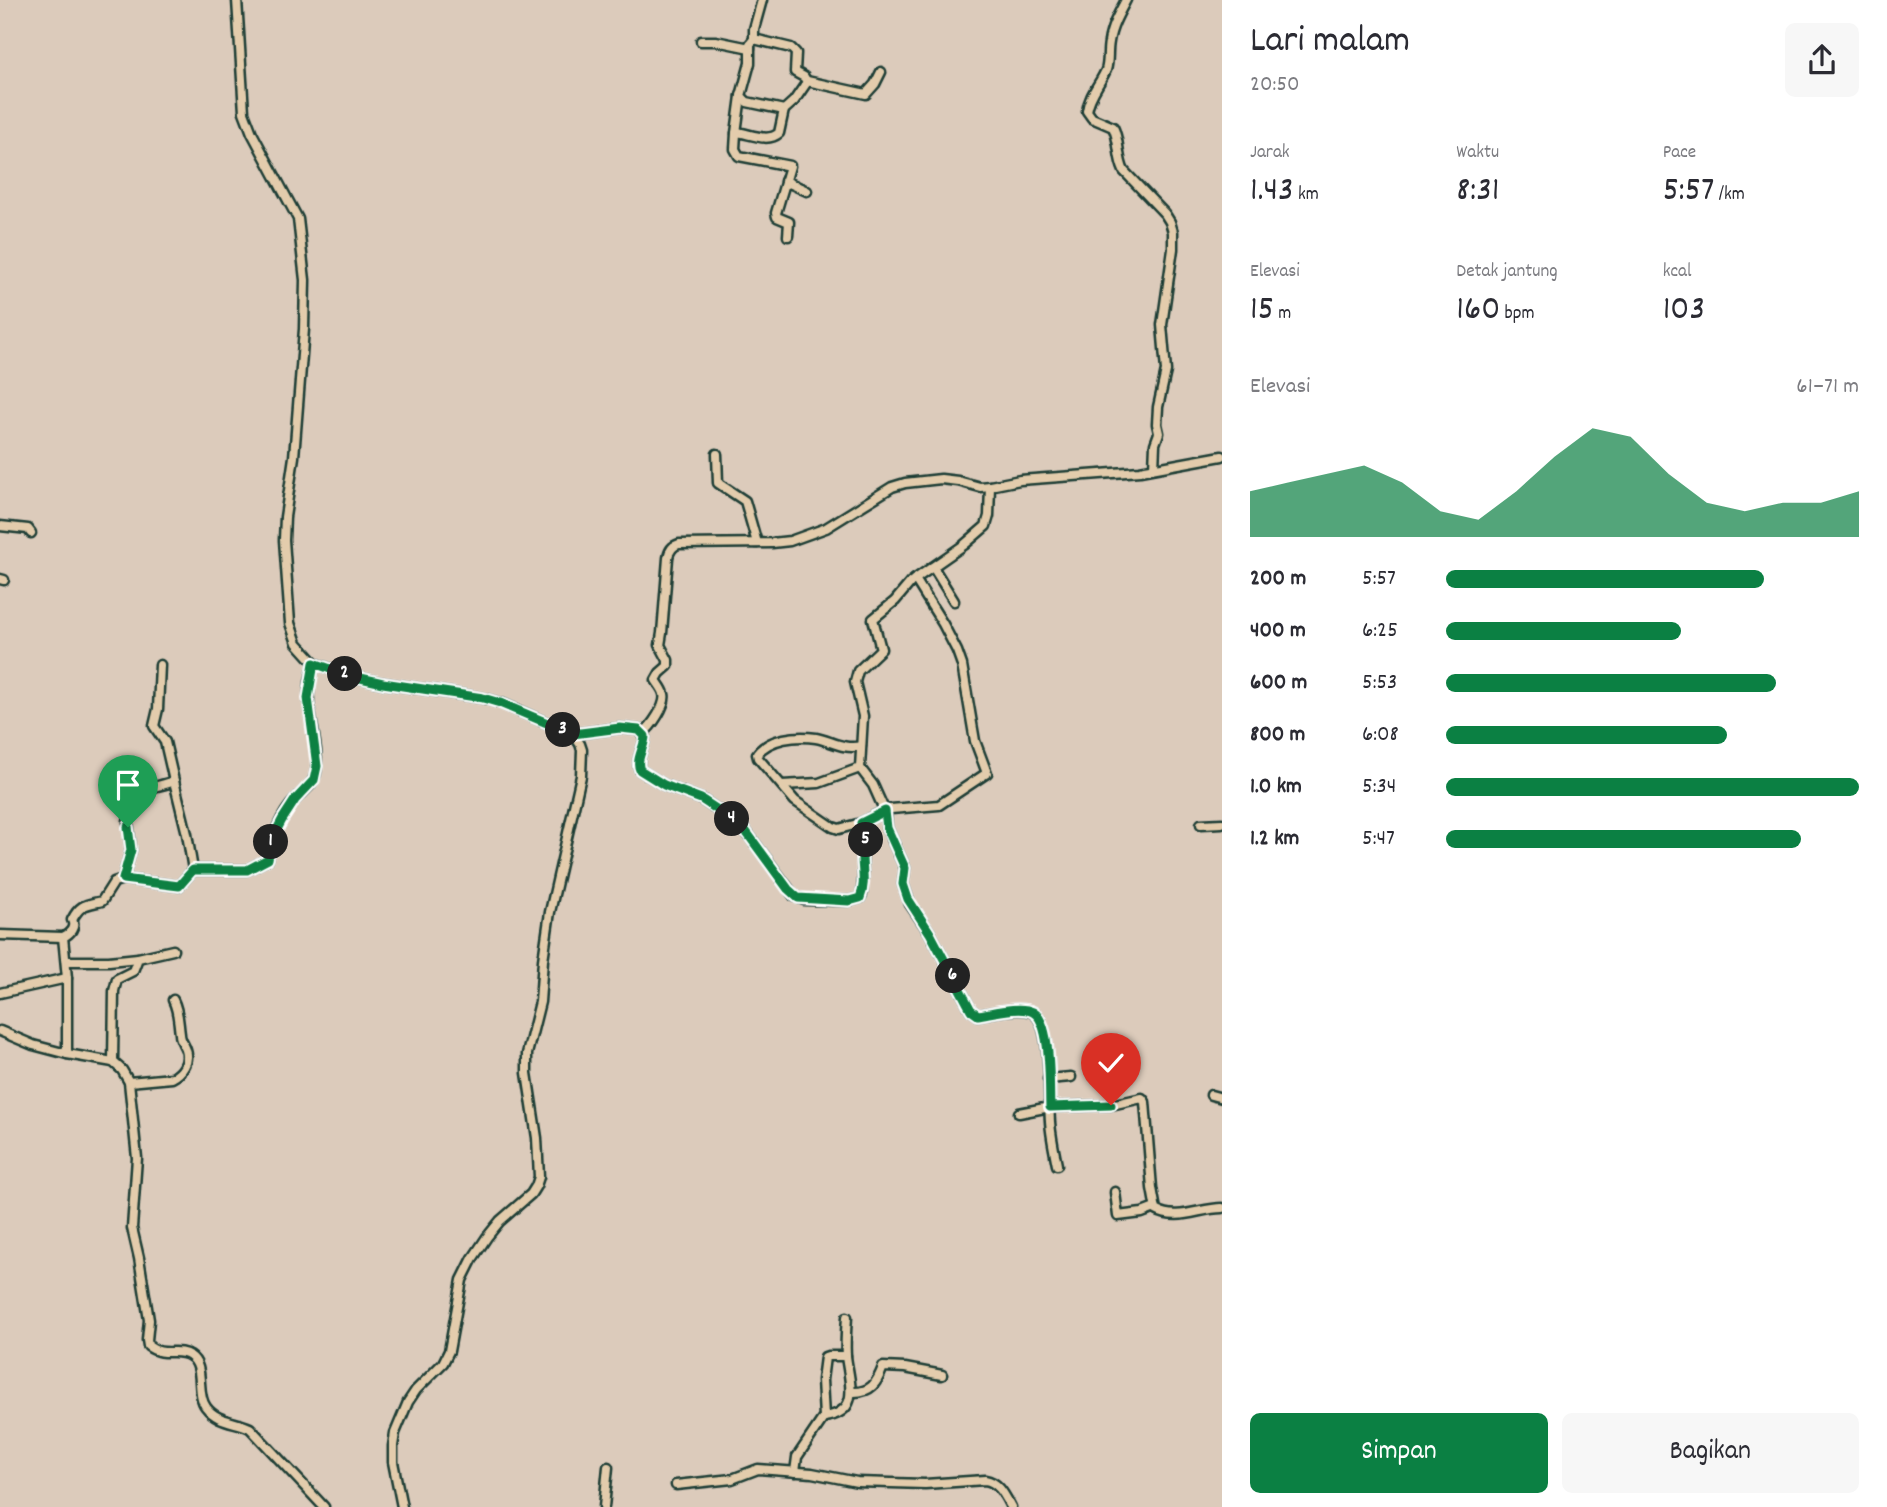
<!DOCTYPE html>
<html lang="id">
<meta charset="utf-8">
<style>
:root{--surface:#fff;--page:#f7f7f7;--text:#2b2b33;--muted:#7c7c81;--accent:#0b8043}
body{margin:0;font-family:Dekko,sans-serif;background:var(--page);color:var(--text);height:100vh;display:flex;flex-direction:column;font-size:26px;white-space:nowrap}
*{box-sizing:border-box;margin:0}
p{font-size:23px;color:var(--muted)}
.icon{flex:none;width:38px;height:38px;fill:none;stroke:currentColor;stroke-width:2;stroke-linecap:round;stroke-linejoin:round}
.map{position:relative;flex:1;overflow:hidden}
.drawer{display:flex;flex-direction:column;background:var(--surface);width:665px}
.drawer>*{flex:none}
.pin{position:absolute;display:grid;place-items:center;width:60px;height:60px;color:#fff;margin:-72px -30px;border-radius:50% 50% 50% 0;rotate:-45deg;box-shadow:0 0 7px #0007}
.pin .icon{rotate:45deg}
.km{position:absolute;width:35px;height:35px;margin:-18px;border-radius:50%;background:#222;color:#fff;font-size:19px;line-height:35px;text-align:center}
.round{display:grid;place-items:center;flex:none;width:74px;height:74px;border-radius:10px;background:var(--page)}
.summary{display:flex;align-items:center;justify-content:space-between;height:119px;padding:0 28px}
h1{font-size:38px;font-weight:600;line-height:52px}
.stats{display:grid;grid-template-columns:repeat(3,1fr);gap:10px;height:119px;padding:7px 28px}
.stats div{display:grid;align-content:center}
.stats b{font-size:35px;font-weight:600}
.stats small{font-size:19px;font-weight:400}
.stats p{font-size:19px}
.chart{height:196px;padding:14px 28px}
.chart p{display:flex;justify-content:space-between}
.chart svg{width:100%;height:126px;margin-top:7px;fill:var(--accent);opacity:.7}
.cta{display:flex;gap:14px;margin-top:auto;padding:14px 28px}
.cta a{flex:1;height:80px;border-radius:10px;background:var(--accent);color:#fff;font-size:28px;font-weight:600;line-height:80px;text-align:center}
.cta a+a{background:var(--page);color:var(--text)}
ul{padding:0 28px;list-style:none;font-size:23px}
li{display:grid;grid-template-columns:112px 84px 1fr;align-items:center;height:52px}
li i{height:18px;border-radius:9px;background:var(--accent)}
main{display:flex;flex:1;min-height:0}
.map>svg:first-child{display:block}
</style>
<main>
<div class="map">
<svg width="1222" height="1507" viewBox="0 0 1222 1507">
<rect width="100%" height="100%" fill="#dccbbb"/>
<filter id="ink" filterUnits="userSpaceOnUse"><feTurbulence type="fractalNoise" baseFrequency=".0143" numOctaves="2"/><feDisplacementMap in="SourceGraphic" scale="14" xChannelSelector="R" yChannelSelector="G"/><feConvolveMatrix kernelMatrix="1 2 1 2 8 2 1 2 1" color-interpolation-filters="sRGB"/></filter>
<g filter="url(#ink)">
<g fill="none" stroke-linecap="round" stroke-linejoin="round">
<defs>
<g id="minor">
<polyline points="237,0 244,112 252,133 298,219 305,280 304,329 294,457 285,517 284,540 290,623 297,643 315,663 347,675 383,683 483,698 501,703 573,734 580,744 582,750 581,776 550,912 543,960 540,1002 527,1054 527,1073 537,1138 539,1177 536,1186 531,1194 500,1221 487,1237 473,1258 462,1280 449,1351 443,1363 416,1390 408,1402 395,1433 393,1446 393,1462 402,1507"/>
<path d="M1126 0C1119 13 1111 27 1109 42 1107 52 1109 61 1106 70 1100 84 1089 95 1087 111L1092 118 1113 127C1120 141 1117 157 1124 171L1165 214 1170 222 1173 232V249L1162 325 1166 371 1158 407 1157 424 1159 433 1155 444 1154 468"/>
<polyline points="754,39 791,48 796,53 795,72 804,77 807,82 794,101 784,110 747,102 741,96 750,63 750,44 754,39 754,29 762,0"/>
<polyline points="701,41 716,41 750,48"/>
<polyline points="807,81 866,94 875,84 881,72"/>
<path d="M784 110 779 133C768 143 751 134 737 132L736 133 735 149 739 156 790 166 776 213 777 217 789 222 788 236"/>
<polyline points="736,133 741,96"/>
<polyline points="785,181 807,191"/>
<polyline points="717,454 718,483 745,501 757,543"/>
<path d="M990 486 989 516 986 526 964 545 911 582 895 601 873 619 881 649 858 671 855 682 863 716 860 768 873 785 886 814 887 828 905 868 903 884 910 904 930 933 971 1010 978 1015C992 1013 1019 1006 1032 1012 1053 1021 1048 1100 1050 1122 1051 1136 1054 1150 1057 1165"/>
<polyline points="0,526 28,529 31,533"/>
<polyline points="933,567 954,601"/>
<polyline points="0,579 4,580"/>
<path d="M643 733C651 727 667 705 664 694 663 689 659 685 656 680L660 673 668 666V660L660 645 662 633 668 558C669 551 672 546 679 544L772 543 790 541 826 528 892 487 905 483 941 479 958 481 980 487 990 486 1020 480 1140 471 1222 456"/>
<path d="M573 734 620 728 639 730 645 736C645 747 635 759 640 770L664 785 701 799 742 826 794 896 804 900 849 901 860 898 862 894 863 876 862 852 865 837 861 823 878 814 891 809 939 805 987 773 975 741 962 665 957 651 943 624 915 579"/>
<path d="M861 746C843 750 832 741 816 738 797 735 769 738 757 754L758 758 795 801 833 827 839 829 861 823"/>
<polyline points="174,781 187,834 193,870"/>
<polyline points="782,785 819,783 860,768"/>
<polyline points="1201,824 1222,823"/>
<path d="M123 879 179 886 193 870H247L268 859C271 840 281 814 295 800 302 792 312 786 315 776 321 757 310 722 309 701 308 688 311 675 315 663"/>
<polyline points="0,935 63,937"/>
<polyline points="66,961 109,961 138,958"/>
<polyline points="0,993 67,978"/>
<path d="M0 1031 33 1045 67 1054 113 1062 122 1070 129 1082 137 1158 132 1228 139 1258 149 1320 147 1340 148 1346C164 1358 177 1347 190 1356 206 1366 195 1393 206 1407 217 1422 235 1421 250 1428L324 1507"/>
<path d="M67 1054V978L63 937C70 934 76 927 72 920 80 904 86 905 102 901L114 882 123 879 131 850 128 821 137 803 138 794C145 787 163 786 174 781L165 742 154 726 158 709 160 665"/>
<polyline points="113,1062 114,991 117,979 133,971 138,958 173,950"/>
<polyline points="1048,1079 1071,1077"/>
<path d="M129 1082 172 1078C182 1073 190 1062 186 1050 184 1044 180 1040 180 1034 178 1021 179 1012 173 1000"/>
<polyline points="1211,1095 1222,1098"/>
<path d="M1019 1113 1050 1107 1111 1105 1142 1098 1145 1102 1152 1188 1156 1210C1177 1222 1200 1208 1222 1208"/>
<polyline points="1115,1192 1118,1216 1142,1213 1155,1208"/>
<path d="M852 1392C871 1393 877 1383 883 1367L905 1368 942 1375"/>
<path d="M824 1417C862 1412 849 1382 846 1356 845 1343 846 1330 847 1317"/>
<polyline points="795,1472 797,1457 824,1417 822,1380 825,1357 828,1356 846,1356"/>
<path d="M676 1485 732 1479 758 1469 812 1473 857 1482 925 1484 985 1480C999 1482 1005 1496 1011 1507"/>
<polyline points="604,1507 608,1467"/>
</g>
</defs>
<!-- minor casing -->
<use href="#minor" stroke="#1f3d34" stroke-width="13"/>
<!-- minor -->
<use href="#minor" stroke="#e3ccac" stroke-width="8"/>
</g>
</g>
<g fill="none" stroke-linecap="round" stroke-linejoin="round" filter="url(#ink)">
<defs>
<path id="route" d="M128 827 131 850 123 879 179 886 193 870H247L268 859 271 841 282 820 295 800 314 780 317 766 308 698 314 663 347 675 383 683 483 698 500 703 573 734 620 728 639 730 645 736C645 747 635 759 640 770L664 785 701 799 742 826 788 889 798 898 849 901 860 898C866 884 862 871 862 857 861 842 869 840 861 823L885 811 887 828 905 868 903 884 908 899 930 933 971 1010 978 1015C992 1013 1020 1005 1033 1012 1052 1022 1049 1087 1050 1107L1111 1105"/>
</defs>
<!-- route casing -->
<use href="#route" stroke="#fff" stroke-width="14"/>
<!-- route -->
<use href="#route" stroke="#0b8043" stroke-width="9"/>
</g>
</svg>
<div class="pin" style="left:128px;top:827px;background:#1e9e55"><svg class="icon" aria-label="arrive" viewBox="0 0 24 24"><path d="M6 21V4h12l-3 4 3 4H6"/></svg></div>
<div class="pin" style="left:1111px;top:1105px;background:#d93025"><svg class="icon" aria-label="check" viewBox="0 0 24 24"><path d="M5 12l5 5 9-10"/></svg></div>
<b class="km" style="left:271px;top:842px">1</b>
<b class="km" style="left:345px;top:674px">2</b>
<b class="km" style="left:563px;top:730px">3</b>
<b class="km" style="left:732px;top:819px">4</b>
<b class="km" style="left:866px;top:840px">5</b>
<b class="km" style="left:953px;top:976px">6</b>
</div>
<section class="drawer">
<div class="summary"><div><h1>Lari malam</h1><p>20:50</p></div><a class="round"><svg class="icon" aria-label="share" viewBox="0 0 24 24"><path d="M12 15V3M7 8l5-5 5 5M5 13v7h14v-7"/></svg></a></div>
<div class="stats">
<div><p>Jarak</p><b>1.43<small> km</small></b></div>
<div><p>Waktu</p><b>8:31</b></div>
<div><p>Pace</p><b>5:57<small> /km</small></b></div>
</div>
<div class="stats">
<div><p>Elevasi</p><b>15<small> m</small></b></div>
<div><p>Detak jantung</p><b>160<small> bpm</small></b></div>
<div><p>kcal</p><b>103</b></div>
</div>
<div class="chart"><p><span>Elevasi</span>61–71 m</p>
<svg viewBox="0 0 160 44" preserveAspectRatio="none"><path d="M0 44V28L10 25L20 22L30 19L40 25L50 35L60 38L70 28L80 16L90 6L100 9L110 22L120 32L130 35L140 32L150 32L160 28V44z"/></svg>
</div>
<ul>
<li><b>200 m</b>5:57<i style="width:77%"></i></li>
<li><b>400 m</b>6:25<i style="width:57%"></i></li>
<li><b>600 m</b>5:53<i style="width:80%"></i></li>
<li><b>800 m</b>6:08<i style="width:68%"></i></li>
<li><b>1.0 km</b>5:34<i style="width:100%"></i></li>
<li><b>1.2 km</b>5:47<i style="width:86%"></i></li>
</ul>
<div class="cta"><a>Simpan</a><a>Bagikan</a></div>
</section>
</main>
